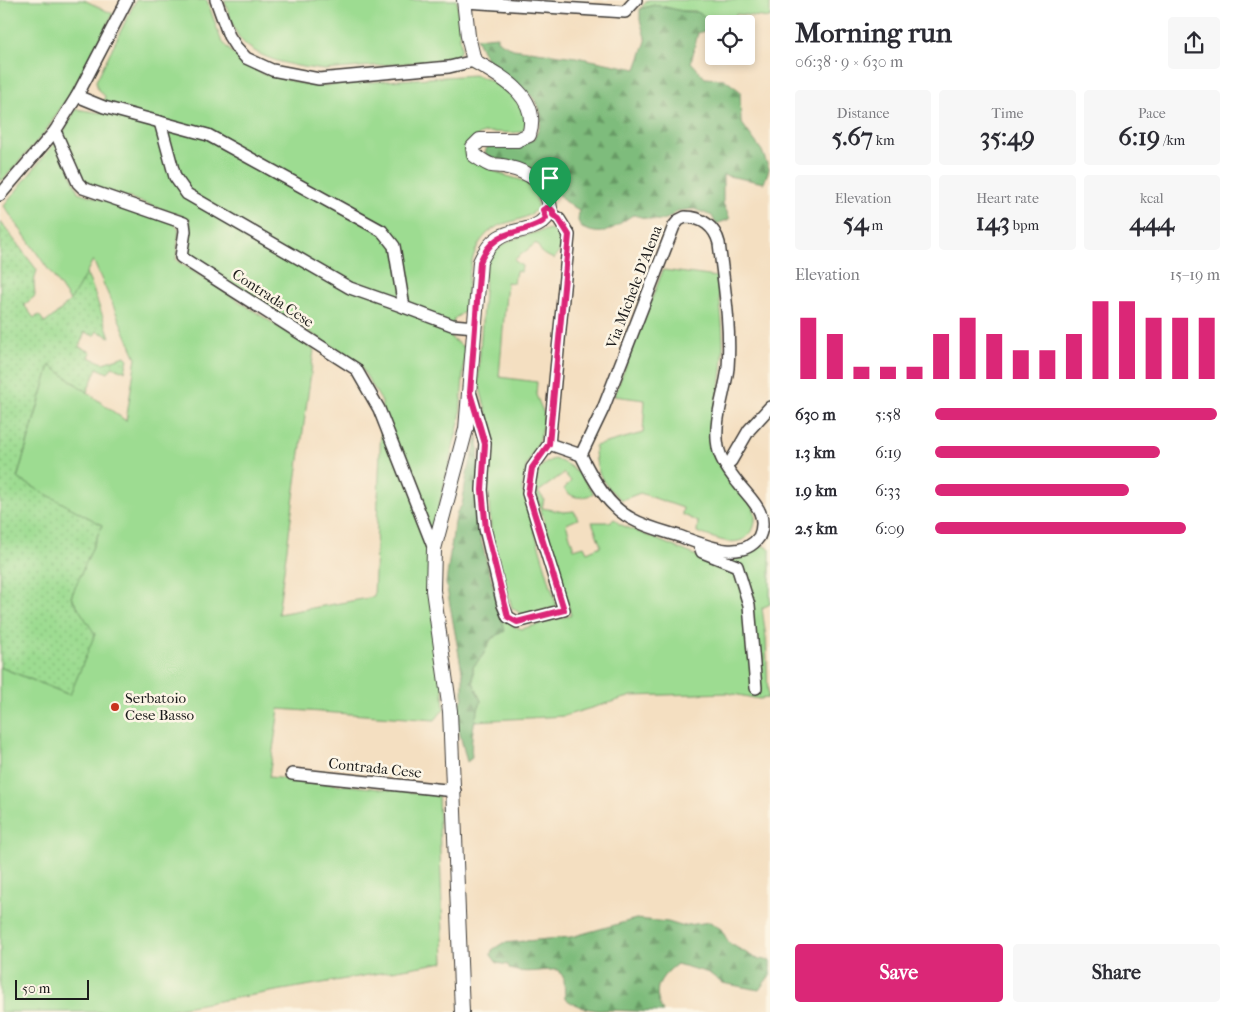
<!DOCTYPE html>
<meta charset="utf-8">
<style>
:root{--surface:#fff;--page:#f7f7f7;--text:#2b2b33;--muted:#7c7c81;--accent:#db2777}
body{margin:0;font-family:"IM FELL French Canon",serif;background:var(--page);color:var(--text);height:100vh;display:flex;flex-direction:column;font-size:19px;white-space:nowrap}
*{box-sizing:border-box;margin:0}
p{font-size:16px;color:var(--muted)}
.icon{flex:none;width:28px;height:28px;fill:none;stroke:currentColor;stroke-width:2;stroke-linecap:round;stroke-linejoin:round}
.map{position:relative;flex:1;overflow:hidden}
.drawer{display:flex;flex-direction:column;background:var(--surface);width:475px}
.drawer>*{flex:none}
.buttons{position:absolute;left:705px;top:15px;display:grid;gap:10px}
.buttons a{display:grid;place-items:center;width:50px;height:50px;border-radius:5px;background:var(--surface);box-shadow:0 2px 8px #0003;font-size:25px}
.scale{position:absolute;left:15px;bottom:12px;width:74px;box-sizing:border-box;padding-left:5px;border:2px solid #1c1c1c;border-top:0;font-size:14px;line-height:18px;white-space:nowrap;color:#1c1c1c;-webkit-text-stroke:4px #fcf5e5;paint-order:stroke}
.pin{position:absolute;display:grid;place-items:center;width:42px;height:42px;color:#fff;margin:-51px -21px;border-radius:50% 50% 50% 0;rotate:-45deg;box-shadow:0 0 5px #0007}
.pin .icon{rotate:45deg}
.round{display:grid;place-items:center;flex:none;width:52px;height:52px;border-radius:5px;background:var(--page)}
.overview{display:flex;align-items:center;justify-content:space-between;height:85px;padding:0 25px}
h1{font-size:28px;font-weight:800;line-height:38px}
.metrics{display:grid;grid-template-columns:repeat(3,1fr);gap:8px;height:85px;padding:5px 25px}
.metrics div{display:grid;align-content:center;border-radius:5px;background:var(--page);text-align:center}
.metrics b{font-size:25px;font-weight:800}
.metrics small{font-size:14px;font-weight:400}
.metrics p{font-size:14px}
.chart{height:140px;padding:10px 25px}
.chart p{display:flex;justify-content:space-between}
.chart svg{width:100%;height:90px;margin-top:5px;stroke:var(--accent);stroke-width:6}
.primary-button{display:flex;gap:10px;margin-top:auto;padding:10px 25px}
.primary-button a{flex:1;height:58px;border-radius:5px;background:var(--accent);color:#fff;font-size:20px;font-weight:800;line-height:58px;text-align:center}
.primary-button a+a{background:var(--page);color:var(--text)}
ul{padding:0 25px;list-style:none;font-size:16px}
li{display:grid;grid-template-columns:80px 60px 1fr;align-items:center;height:38px}
li i{height:12px;border-radius:6px;background:var(--accent)}
main{display:flex;flex:1;min-height:0}
.map>svg:first-child{display:block}
</style>
<main>
<div class="map">
<svg width="770" height="1012" viewBox="0 0 770 1012">
<defs>
<pattern id="forest-firs" width="22" height="20" patternUnits="userSpaceOnUse" patternTransform="scale(1.25)"><rect width="22" height="20" fill="#7ebc7b"/><path d="M5 1l3.5 6h-7zM16 11l3.5 6h-7z" fill="#669864"/></pattern>
<pattern id="garden-dots" width="8" height="8" patternUnits="userSpaceOnUse" patternTransform="scale(1.25)"><rect width="8" height="8" fill="#9ddc91"/><path d="M2 2h.1M6 6h.1" fill="none" stroke="#87bc7c" stroke-width="1.8" stroke-linecap="round"/></pattern>
</defs>
<rect width="100%" height="100%" fill="#fcf5e5"/>
<filter id="ink" filterUnits="userSpaceOnUse"><feTurbulence type="fractalNoise" baseFrequency=".02" numOctaves="2"/><feDisplacementMap in="SourceGraphic" scale="10" xChannelSelector="R" yChannelSelector="G"/><feConvolveMatrix kernelMatrix="1 2 1 2 8 2 1 2 1" color-interpolation-filters="sRGB"/></filter>
<filter id="wash" filterUnits="userSpaceOnUse"><feTurbulence type="fractalNoise" baseFrequency=".0096" numOctaves="4" result="noise"/><feDisplacementMap in="SourceGraphic" scale="20" xChannelSelector="R" yChannelSelector="G"/><feGaussianBlur stdDeviation="1.12" result="paint"/><feColorMatrix in="noise" values="0 0 0 0 0 0 0 0 0 0 0 0 0 0 0 0 0 1.4 0 .05"/><feComposite in="paint" operator="in"/></filter>
<g filter="url(#wash)">
<rect width="100%" height="100%" fill="#f4dfc1"/>
<!-- grass -->
<g fill="#9ddc91" stroke="#5c7c56">
<polygon points="0,0 84,0 113,14 70,94 45,132 3,180 0,180"/>
<path d="M136 0H207L221 40 232 53 263 74 313 86 474 75C497 80 527 101 527 126L521 132C497 136 480 123 467 149 476 156 485 166 495 171 517 183 539 175 537 209 527 219 516 220 503 224 467 237 469 280 465 311L454 319 451 338 465 348 460 418 433 531 444 709 435 720 279 709 269 777 438 795 444 962 155 1012H0V667L70 695 71 597 102 525 17 479 50 365 126 421 136 358 93 260 71 302 4 206 58 139 78 192 173 223 179 229 176 260 314 350 278 614 374 597 382 402 358 362 189 259C183 246 193 232 189 218L88 184 82 179 63 133 76 109 101 113 105 96 98 90 96 81Z"/>
<path d="M224 0H457L461 49 456 59 325 70C298 67 260 61 241 40 233 30 229 12 224 0Z"/>
<polygon points="648,0 770,0 770,18 736,14 734,24 714,24 714,31 708,30 710,23 695,11 680,11 654,5 640,9"/>
<path d="M550 229C568 237 564 246 554 259L543 254 536 243 514 260 522 266 521 272 516 271 514 283 507 282 499 377 537 382 536 395 544 414 542 430 539 442 526 467 522 489 557 607 523 615 512 608 491 530 488 489 491 429 478 381 486 262C501 238 524 236 550 229Z"/>
<path d="M663 270 717 277C721 311 726 345 721 379 717 403 707 426 713 450 718 474 740 486 752 505 757 513 756 527 750 534 737 550 712 537 697 532L698 522 682 514 683 508 640 493 622 500C602 485 595 471 595 446L643 433 645 400 614 396Z"/>
<path d="M554 459C574 465 583 477 594 494 581 498 574 500 564 489L571 481 564 473 538 492 544 499 542 508 564 512 574 511 578 519 566 524 574 549 584 546 587 552 601 546 592 522H609L615 519 619 524 707 560 727 564C737 555 750 552 762 545L770 549V604L762 608 766 638 768 698 759 699 728 693 632 696 564 716 474 721 481 701 473 682V667L483 655 491 639 504 631 500 611 513 626 522 629 571 615 534 486C536 471 540 464 554 459Z"/>
</g>
<!-- forest -->
<g fill="url(#forest-firs)" stroke="#4d6c4c">
<path d="M654 5C662 6 670 8 678 10 693 14 699 7 710 23L708 30 698 33 691 62 705 78 724 79 740 91 741 122 762 151 769 169 764 183 723 175V203L730 219 716 224 712 216 694 209 677 211C664 226 651 219 633 215 612 227 607 239 582 228L578 221 579 210 564 201 546 178 514 163 489 157 485 153 487 147 533 140C558 101 518 88 495 68 486 61 481 48 476 38L497 36V40L513 49 576 57 636 69 646 41 640 20V9Z"/>
<path d="M478 436 481 540 505 631 491 639 483 655 473 667V682L481 701C474 720 470 738 472 758L467 762 457 723 458 706 463 698V677L446 583 453 533 457 512 462 505 467 473Z"/>
<path d="M636 919 668 922 681 926 710 922 721 929 729 943 755 958 770 961V975L759 990 722 983 709 973 677 964C659 978 651 989 663 1012L605 1010C595 1012 573 1006 565 998L564 979 559 970C541 969 527 975 510 969L508 965 497 963 491 955 492 950 503 943 571 937Z"/>
</g>
<!-- garden -->
<path fill="url(#garden-dots)" stroke="#5c7c56" d="M0 221 37 270 34 282 35 296 24 305 34 318 39 315 45 323C69 304 72 300 86 273L92 286 110 337 97 331 94 336 85 332 79 347 91 352 89 357 103 363 125 356 128 359 125 371 112 367 108 373 97 368 87 392 50 365 17 478 102 525 71 597 95 634 70 695 0 667Z"/>
</g>
<g filter="url(#ink)">
<g fill="none" stroke-linecap="round" stroke-linejoin="round">
<defs>
<g id="minor">
<polyline points="216,0 229,36 236,47 246,58 272,70 319,79 449,67 474,61"/>
<polyline points="465,2 625,12 636,0"/>
<polyline points="77,96 104,107 208,135 382,231 394,246 404,307 452,325 475,327"/>
<polyline points="160,122 175,177 187,194 350,288 404,307"/>
<polyline points="55,131 78,183 83,188 184,223 185,231 181,257 356,369 379,409 434,549"/>
<polyline points="0,195 55,131 77,96 127,0"/>
<polyline points="553,215 559,219 569,235 549,444 581,455"/>
<path d="M685 217C702 217 715 227 719 243 724 285 731 326 728 368 725 393 713 421 718 447 720 459 730 473 738 483 750 499 770 513 759 537 741 563 702 544 679 536 663 531 646 527 632 519 608 507 592 478 581 455L603 409 674 226 679 220Z"/>
<polyline points="471,395 485,443 482,490 485,529 503,605 508,617 517,622 564,610 528,493 532,468 549,444"/>
<polyline points="726,464 731,461 749,430 770,407"/>
<polyline points="699,544 702,552 737,566 749,605 756,688"/>
<polyline points="292,774 455,791"/>
</g>
<g id="tertiary">
<path d="M464 0 468 36 474 61C502 77 541 97 529 135L517 140H480L473 147 474 155C479 158 485 163 491 165 496 166 502 165 507 167 530 172 547 183 550 208"/>
<path d="M462 1012 450 711 433 590 434 549 466 429 480 262C499 219 526 240 546 218"/>
</g>
</defs>
<!-- minor casing -->
<use href="#minor" stroke="#3c3935" stroke-width="14"/>
<!-- tertiary casing -->
<use href="#tertiary" stroke="#3c3935" stroke-width="16"/>
<!-- minor -->
<use href="#minor" stroke="#fff" stroke-width="11"/>
<!-- tertiary -->
<use href="#tertiary" stroke="#fff" stroke-width="14"/>
</g>
</g>
<g fill="none" stroke-linecap="round" stroke-linejoin="round" filter="url(#ink)">
<defs>
<path id="route" d="M546 208H550L553 211V215L559 219 569 235 549 444 532 468 528 493 564 610 517 622 508 617 486 529 482 490 485 444 470 393 480 262C495 227 516 237 542 222L546 218 543 210Z"/>
</defs>
<!-- route casing -->
<use href="#route" stroke="#fff" stroke-width="10"/>
<!-- route -->
<use href="#route" stroke="#db2777" stroke-width="6"/>
</g>
<!-- markers -->
<circle fill="#c8321e" stroke="#fcf5e5" stroke-width="2" cx="115" cy="707" r="5"/>
<g text-anchor="middle" stroke-width="5" stroke-linejoin="round" paint-order="stroke">
<!-- street labels -->
<g font-size="15" fill="#1c1c1c" stroke="#fcf5e5">
<text transform="translate(634 287) rotate(-69)" y="5">Via Michele D'Alena</text>
<text transform="translate(273 298) rotate(33)" y="5">Contrada Cese</text>
<text transform="translate(375 768) rotate(6)" y="5">Contrada Cese</text>
</g>
<!-- poi labels -->
<g font-size="15" fill="#1c1c1c" stroke="#fcf5e5" text-anchor="start">
<text x="125" y="703">Serbatoio<tspan x="125" dy="17">Cese Basso</tspan></text>
</g>
</g>
</svg>
<div class="buttons">
<a><svg class="icon" aria-label="locate" viewBox="0 0 24 24"><circle cx="12" cy="12" r="6"/><path d="M12 2v4M12 18v4M2 12h4M18 12h4"/></svg></a>
</div>
<div class="scale">50 m</div>
<div class="pin" style="left:550px;top:208px;background:#1e9e55"><svg class="icon" aria-label="arrive" viewBox="0 0 24 24"><path d="M6 21V4h12l-3 4 3 4H6"/></svg></div>
</div>
<section class="drawer">
<div class="overview"><div><h1>Morning run</h1><p>06:38 · 9 × 630 m</p></div><a class="round"><svg class="icon" aria-label="share" viewBox="0 0 24 24"><path d="M12 15V3M7 8l5-5 5 5M5 13v7h14v-7"/></svg></a></div>
<div class="metrics">
<div><p>Distance</p><b>5.67<small> km</small></b></div>
<div><p>Time</p><b>35:49</b></div>
<div><p>Pace</p><b>6:19<small> /km</small></b></div>
</div>
<div class="metrics">
<div><p>Elevation</p><b>54<small> m</small></b></div>
<div><p>Heart rate</p><b>143<small> bpm</small></b></div>
<div><p>kcal</p><b>444</b></div>
</div>
<div class="chart"><p><span>Elevation</span>15–19 m</p>
<svg viewBox="0 0 160 44" preserveAspectRatio="none"><path d="M5 44V14M15 44V22M25 44V38M35 44V38M45 44V38M55 44V22M65 44V14M75 44V22M85 44V30M95 44V30M105 44V22M115 44V6M125 44V6M135 44V14M145 44V14M155 44V14"/></svg>
</div>
<ul>
<li><b>630 m</b>5:58<i style="width:99%"></i></li>
<li><b>1.3 km</b>6:19<i style="width:79%"></i></li>
<li><b>1.9 km</b>6:33<i style="width:68%"></i></li>
<li><b>2.5 km</b>6:09<i style="width:88%"></i></li>
</ul>
<div class="primary-button"><a>Save</a><a>Share</a></div>
</section>
</main>
